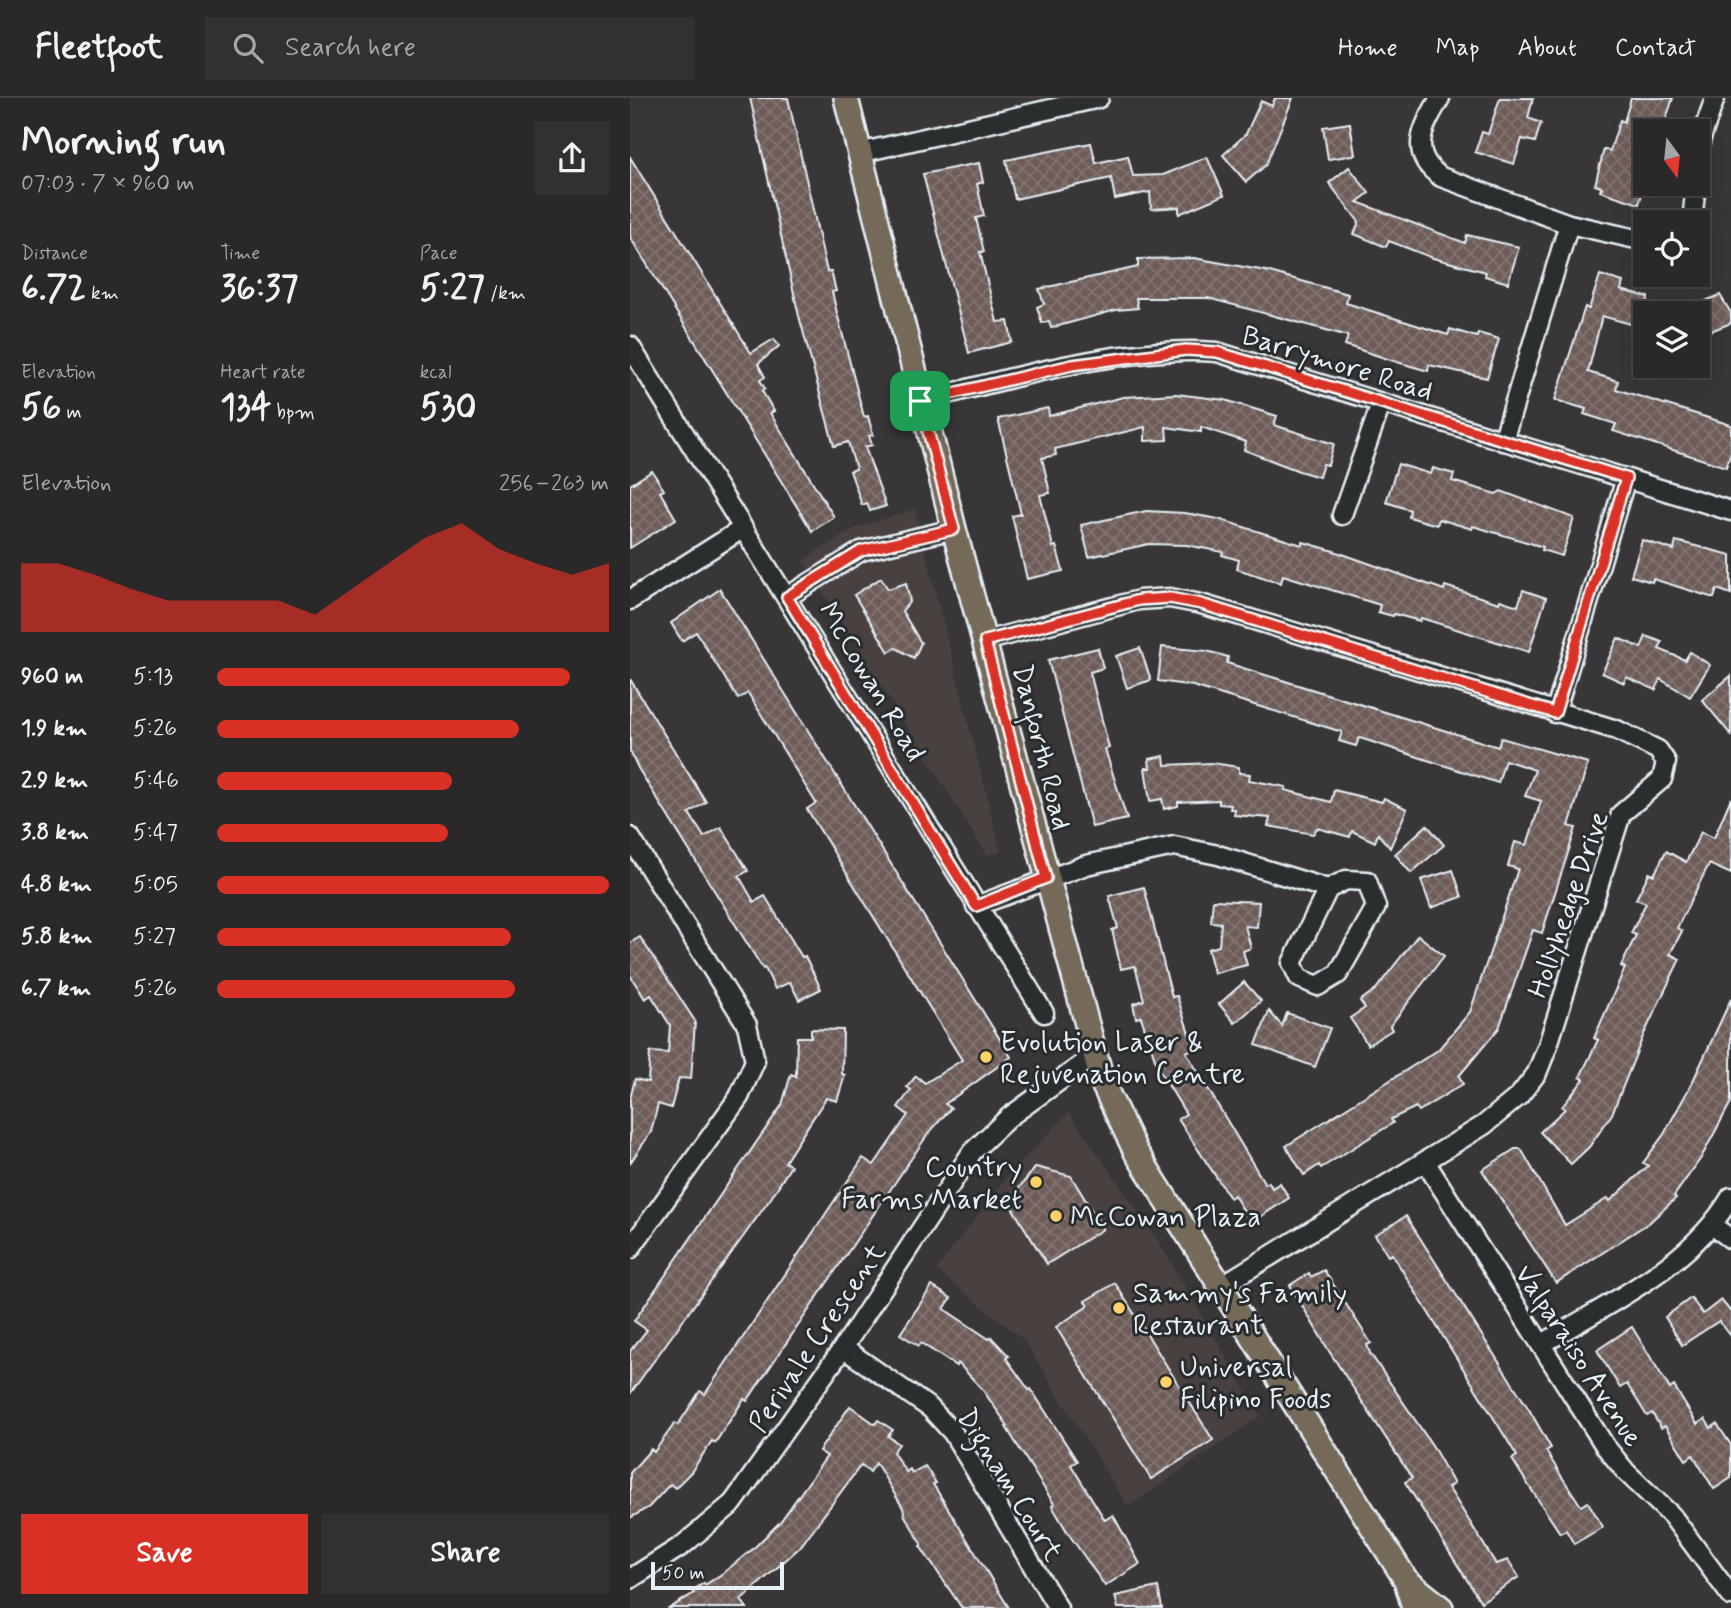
<!DOCTYPE html>
<meta charset="utf-8">
<style>
:root{--surface:#2a2828;--page:#323030;--text:#f1f3f6;--muted:#a5a6a8;--line:#464445;--accent:#d93025}
body{margin:0;font-family:Mynerve,sans-serif;background:var(--page);color:var(--text);height:100vh;display:flex;flex-direction:column;font-size:26px;white-space:nowrap}
*{box-sizing:border-box;margin:0}
p{font-size:23px;color:var(--muted)}
.icon{flex:none;width:38px;height:38px;fill:none;stroke:currentColor;stroke-width:2;stroke-linecap:round;stroke-linejoin:round}
.map{position:relative;flex:1;overflow:hidden}
.side{display:flex;flex-direction:column;background:var(--surface);width:630px}
.side>*{flex:none}
.needle{width:46px;rotate:165deg}
.buttons{position:absolute;left:1003px;top:21px;display:grid;gap:14px}
.buttons a{display:grid;place-items:center;width:77px;height:77px;border-radius:0px;background:var(--surface);box-shadow:0 7px 28px #0002,0 0 0 2px var(--line);font-size:35px}
.scale{position:absolute;left:21px;bottom:18px;width:133px;box-sizing:border-box;padding-left:7px;border:4px solid #e8f1f8;border-top:0;font-size:19px;line-height:24px;white-space:nowrap;color:#e8f1f8;-webkit-text-stroke:5px #2a2d2e;paint-order:stroke}
.pin{position:absolute;display:grid;place-items:center;width:60px;height:60px;color:#fff;margin:-30px;border-radius:14px;box-shadow:0 4px 10px #0006}
.round{display:grid;place-items:center;flex:none;width:74px;height:74px;border-radius:0px;background:var(--page)}
.summary{display:flex;align-items:center;justify-content:space-between;height:119px;padding:0 21px}
h1{font-size:38px;font-weight:700;line-height:52px}
.metrics{display:grid;grid-template-columns:repeat(3,1fr);gap:10px;height:119px;padding:7px 21px}
.metrics div{display:grid;align-content:center}
.metrics b{font-size:35px;font-weight:700}
.metrics small{font-size:19px;font-weight:400}
.metrics p{font-size:19px}
.chart{height:196px;padding:14px 21px}
.chart p{display:flex;justify-content:space-between}
.chart svg{width:100%;height:126px;margin-top:7px;fill:var(--accent);opacity:.7}
.cta{display:flex;gap:14px;margin-top:auto;padding:14px 21px}
.cta a{flex:1;height:80px;border-radius:0px;background:var(--accent);color:#fff;font-size:28px;font-weight:700;line-height:80px;text-align:center}
.cta a+a{background:var(--page);color:var(--text)}
ul{padding:0 21px;list-style:none;font-size:23px}
li{display:grid;grid-template-columns:112px 84px 1fr;align-items:center;height:52px}
li i{height:18px;border-radius:9px;background:var(--accent)}
header{display:flex;align-items:center;gap:42px;box-sizing:border-box;height:98px;padding:0 35px;background:var(--surface);border-bottom:2px solid var(--line)}
header strong{font-size:33px}
nav{display:flex;gap:38px;margin-inline-start:auto;font-size:24px}
.search{width:490px;height:63px;background:var(--page);display:flex;align-items:center;gap:18px;box-sizing:border-box;padding:0 24px;border-radius:0px;color:var(--muted);font-size:26px}
main{display:flex;flex:1;min-height:0}
.map>svg:first-child{display:block}
</style>
<header>
<strong>Fleetfoot</strong>
<div class="search"><svg class="icon" aria-label="search" viewBox="0 0 24 24"><circle cx="10" cy="10" r="6"/><path d="M15 15l6 6"/></svg>Search here</div>
<nav><a>Home</a><a>Map</a><a>About</a><a>Contact</a></nav>
</header>
<main>
<section class="side">
<div class="summary"><div><h1>Morning run</h1><p>07:03 · 7 × 960 m</p></div><a class="round"><svg class="icon" aria-label="share" viewBox="0 0 24 24"><path d="M12 15V3M7 8l5-5 5 5M5 13v7h14v-7"/></svg></a></div>
<div class="metrics">
<div><p>Distance</p><b>6.72<small> km</small></b></div>
<div><p>Time</p><b>36:37</b></div>
<div><p>Pace</p><b>5:27<small> /km</small></b></div>
</div>
<div class="metrics">
<div><p>Elevation</p><b>56<small> m</small></b></div>
<div><p>Heart rate</p><b>134<small> bpm</small></b></div>
<div><p>kcal</p><b>530</b></div>
</div>
<div class="chart"><p><span>Elevation</span>256–263 m</p>
<svg viewBox="0 0 160 44" preserveAspectRatio="none"><path d="M0 44V20L10 20L20 24L30 29L40 33L50 33L60 33L70 33L80 38L90 29L100 20L110 11L120 6L130 15L140 20L150 24L160 20V44z"/></svg>
</div>
<ul>
<li><b>960 m</b>5:13<i style="width:90%"></i></li>
<li><b>1.9 km</b>5:26<i style="width:77%"></i></li>
<li><b>2.9 km</b>5:46<i style="width:60%"></i></li>
<li><b>3.8 km</b>5:47<i style="width:59%"></i></li>
<li><b>4.8 km</b>5:05<i style="width:100%"></i></li>
<li><b>5.8 km</b>5:27<i style="width:75%"></i></li>
<li><b>6.7 km</b>5:26<i style="width:76%"></i></li>
</ul>
<div class="cta"><a>Save</a><a>Share</a></div>
</section>
<div class="map">
<svg width="1101" height="1510" viewBox="0 0 1101 1510">
<defs>
<pattern id="building-cross-hatch" width="8" height="8" patternUnits="userSpaceOnUse" patternTransform="scale(1.75)"><rect width="8" height="8" fill="#6e5c58"/><path d="M0 0l8 8M0 8l8-8" fill="none" stroke="#837471"/></pattern>
</defs>
<rect width="100%" height="100%" fill="#383636"/>
<filter id="ink" filterUnits="userSpaceOnUse"><feTurbulence type="fractalNoise" baseFrequency=".0143" numOctaves="2"/><feDisplacementMap in="SourceGraphic" scale="14" xChannelSelector="R" yChannelSelector="G"/><feConvolveMatrix kernelMatrix="1 2 1 2 8 2 1 2 1" color-interpolation-filters="sRGB"/></filter>
<g filter="url(#ink)">
<!-- built -->
<g fill="#484140">
<polygon points="285,411 371,754 357,757 173,462 222,431"/>
<polygon points="439,1014 527,1141 631,1318 498,1409 393,1241 306,1172 374,1082"/>
</g>
<!-- building -->
<g fill="url(#building-cross-hatch)" stroke="#e8f1f8" stroke-width="2">
<polygon points="120,0 158,0 197,174 201,173 206,193 202,194 207,215 234,319 238,318 243,337 239,338 242,347 235,349 256,408 240,413 237,405 232,407 220,373 226,371 218,344 204,348 169,218"/>
<polygon points="645,0 663,0 636,67 616,84 593,57 616,36 631,3 642,8"/>
<polygon points="870,0 903,0 898,20 911,25 905,44 892,41 884,66 845,54 852,34 858,36"/>
<polygon points="1001,0 1043,0 1032,33 1015,33 1015,86 1009,106 970,93 972,89 965,87 974,51 980,53 990,22 994,24"/>
<polygon points="720,25 725,57 698,61 693,29"/>
<polygon points="461,45 466,65 498,58 503,78 533,77 577,59 594,97 549,116 549,109 521,111 520,94 485,101 481,80 385,101 376,62"/>
<polygon points="0,59 121,255 144,241 149,248 128,266 135,279 130,282 135,291 132,293 144,313 140,315 204,419 182,433 0,139"/>
<polygon points="349,65 353,84 347,86 354,118 346,120 354,154 350,154 367,224 378,223 382,244 339,255 293,76"/>
<polygon points="719,69 739,95 727,104 835,145 837,137 889,149 878,185 855,178 856,174 803,160 759,143 756,149 724,136 729,124 699,85"/>
<polygon points="564,160 636,173 718,196 716,205 818,237 820,231 847,239 848,235 869,241 857,280 799,267 798,273 767,264 715,247 718,238 578,200 506,200 508,210 486,212 421,230 419,223 412,225 407,209 414,206 409,191 508,169 508,161"/>
<polygon points="970,177 993,184 991,192 1018,199 1015,230 972,218 958,274 988,283 986,291 1101,327 1101,354 1096,369 983,333 986,326 954,316 956,311 925,302 955,209 959,211"/>
<polygon points="1090,197 1101,215 1101,225 1081,233 1074,215 1046,215"/>
<polygon points="546,296 595,302 647,318 644,327 704,346 698,367 693,366 689,379 669,373 614,352 616,344 571,329 571,334 536,329 537,342 515,343 515,329 425,351 426,357 412,360 420,395 410,397 423,449 426,448 433,473 397,481 382,418 391,416 368,321 418,310 419,318 493,299"/>
<polygon points="768,366 801,376 803,370 824,376 822,383 866,396 871,393 944,420 932,458 912,452 913,449 843,428 842,431 809,421 807,427 779,419 780,412 756,404"/>
<polygon points="22,373 34,392 30,394 46,421 0,450 0,387"/>
<polygon points="516,413 555,415 588,421 672,447 673,444 704,453 814,492 815,488 869,505 870,502 888,508 893,492 916,500 899,554 791,520 790,523 764,516 763,518 748,514 750,507 653,477 651,485 607,471 609,462 592,457 593,454 556,447 519,446 459,459 451,427"/>
<polygon points="1012,442 1044,452 1046,443 1101,457 1101,496 1087,491 1084,500 1023,481 1022,484 1001,478"/>
<polygon points="251,480 258,491 276,485 280,503 272,513 291,545 284,560 266,550 259,554 224,497"/>
<polygon points="90,491 381,959 315,1006 321,1010 298,1036 117,1303 114,1301 85,1345 82,1343 61,1374 45,1390 40,1386 19,1409 0,1420 0,1375 21,1351 24,1354 45,1325 48,1327 70,1293 75,1296 233,1060 244,1067 278,1017 268,1009 281,992 277,989 286,978 295,985 332,962 177,711 186,705 118,595 108,601 66,534 52,543 41,525"/>
<polygon points="1016,538 1032,544 1029,551 1055,562 1060,554 1080,567 1060,599 1030,581 1026,592 996,579 994,585 972,575 988,540 1011,550"/>
<polygon points="532,549 577,553 598,559 597,565 868,649 871,640 958,665 939,728 946,730 912,835 903,832 869,930 829,978 833,986 789,1013 786,1009 761,1021 763,1025 691,1070 689,1067 674,1077 656,1048 808,952 840,914 888,771 878,768 885,744 897,747 911,703 895,698 905,672 875,662 868,685 733,641 729,640 726,648 709,643 712,634 563,588 528,583"/>
<polygon points="468,550 473,570 460,574 479,650 475,651 497,721 462,729 418,562"/>
<polygon points="510,550 521,582 497,590 486,558"/>
<polygon points="1101,578 1101,637 1072,602"/>
<polygon points="0,581 76,704 59,715 74,739 91,729 118,773 109,778 124,804 135,798 172,859 175,858 191,891 169,902 160,884 145,891 135,870 133,871 8,670 0,653"/>
<polygon points="534,658 535,667 582,665 609,669 609,675 620,676 619,682 656,689 655,692 701,704 704,692 752,704 754,700 777,711 760,750 748,736 745,744 722,733 720,739 687,730 683,736 638,728 640,720 604,717 605,711 600,711 601,707 589,706 589,702 548,704 548,708 534,711 532,701 520,703 515,670 520,670 519,661"/>
<polygon points="1101,700 1101,776 1079,766 1047,830 1052,833 1040,856 1050,861 1014,936 982,1016 959,1049 941,1066 910,1034 935,1011 932,1009 954,981 950,979 968,942 964,940 995,870 991,868 1006,837 1001,835 1016,805 1006,801 1019,775 1024,777 1036,753 1056,764 1071,734 1084,740"/>
<polygon points="797,727 814,747 781,775 765,756"/>
<polygon points="823,772 832,799 801,810 791,782"/>
<polygon points="514,789 542,899 547,898 564,951 556,954 635,1086 639,1084 642,1090 650,1085 659,1100 621,1125 604,1097 600,1100 548,1021 556,1016 528,970 511,919 506,920 503,906 514,902 505,868 491,871 482,832 488,830 479,798"/>
<polygon points="583,802 629,804 627,829 615,828 621,850 613,853 617,867 584,875 578,851 589,848 591,825 581,824"/>
<polygon points="788,837 814,858 760,928 762,932 738,947 720,920 735,910 730,903 746,891"/>
<polygon points="10,839 65,923 61,981 49,980 41,1010 28,1006 21,1034 0,1065 0,1001 5,981 18,984 20,954 38,955 40,927 21,897 15,901 0,877 0,845"/>
<polygon points="614,884 631,903 605,925 589,906"/>
<polygon points="1101,901 1101,1004 1071,1060 1044,1098 1046,1100 1020,1124 926,1185 852,1072 885,1051 891,1051 935,1127 978,1100 980,1103 1018,1068 1013,1065 1034,1036 1062,985"/>
<polygon points="639,913 652,928 657,915 700,930 685,969 626,947"/>
<polygon points="181,931 213,932 212,976 215,977 207,1003 196,1000 155,1064 161,1068 141,1100 0,1296 0,1253 17,1232 4,1223 152,1007 161,976 166,978 167,939 181,939"/>
<polygon points="406,1069 441,1078 473,1131 417,1166 378,1103"/>
<polygon points="776,1118 900,1313 921,1350 916,1353 930,1376 951,1408 958,1404 973,1429 944,1446 936,1432 930,1435 897,1385 882,1361 887,1358 868,1327 762,1156 758,1158 745,1137"/>
<polygon points="694,1172 741,1245 737,1247 740,1255 802,1347 824,1386 818,1389 866,1466 878,1462 889,1479 851,1504 775,1384 782,1380 699,1253 660,1187 679,1175 681,1179"/>
<polygon points="485,1185 583,1342 521,1381 426,1229 458,1208 455,1203"/>
<polygon points="302,1188 321,1200 314,1211 359,1241 361,1239 379,1258 376,1260 399,1292 401,1291 447,1363 441,1367 475,1422 483,1417 510,1466 475,1488 438,1435 422,1408 424,1406 376,1329 378,1328 352,1291 328,1265 326,1268 291,1245 289,1248 270,1236"/>
<polygon points="1061,1200 1073,1216 1091,1202 1101,1214 1101,1238 1089,1223 1052,1247 1035,1219"/>
<polygon points="1002,1229 1040,1291 1044,1288 1067,1326 1075,1321 1081,1330 1087,1326 1101,1347 1101,1380 1084,1391 1063,1357 1056,1362 1035,1328 1031,1330 1022,1315 1017,1318 997,1286 990,1290 967,1252"/>
<polygon points="220,1308 245,1326 248,1322 263,1332 258,1338 269,1346 263,1354 276,1374 280,1371 282,1375 295,1368 306,1385 303,1386 379,1510 332,1510 290,1448 292,1446 275,1418 273,1410 246,1365 240,1374 231,1367 170,1449 111,1502 117,1510 40,1510 64,1495 62,1493 74,1485 75,1487 93,1475 124,1450 150,1424 197,1358 189,1353"/>
<polygon points="528,1489 532,1510 488,1510 485,1498"/>
</g>
<g fill="none" stroke-linecap="round" stroke-linejoin="round">
<defs>
<g id="minor">
<path d="M810 0C793 29 777 55 811 79L939 126 1015 143"/>
<polyline points="229,55 469,0"/>
<polyline points="1068,67 1070,43 1085,0"/>
<polyline points="1062,124 1066,86"/>
<polyline points="0,248 414,915"/>
<path d="M291 303C382 280 493 247 587 254L1101 413"/>
<polyline points="873,343 939,126"/>
<polyline points="712,417 751,306"/>
<polyline points="157,499 231,453 324,431"/>
<polyline points="0,502 112,431"/>
<polyline points="355,543 509,502 540,500 571,506 987,632 1028,652 1036,664 1032,681 991,716 918,947 907,975 889,998 854,1027 591,1188"/>
<polyline points="925,615 996,380"/>
<polyline points="0,739 117,927 125,963 109,999 0,1151"/>
<polyline points="346,808 456,767 544,748 588,757 698,791 716,782 737,783 746,809 708,876 688,888 669,880 662,865 698,791"/>
<polyline points="796,1065 975,1348 996,1374 1042,1418 1101,1498"/>
<polyline points="1083,1128 1101,1141"/>
<path d="M911 1247C979 1204 1059 1170 1101 1099"/>
<polyline points="213,1250 300,1310 323,1335 428,1510"/>
<polyline points="0,1481 53,1447 103,1405 213,1250 342,1054 379,1019 464,958"/>
</g>
<g id="major">
<polyline points="216,0 324,431 473,986 506,1054 776,1482 784,1510"/>
<polyline points="776,1482 811,1510"/>
</g>
</defs>
<!-- minor casing -->
<use href="#minor" stroke="#e8f1f8" stroke-width="23"/>
<!-- major casing -->
<use href="#major" stroke="#e8f1f8" stroke-width="28"/>
<!-- minor -->
<use href="#minor" stroke="#2a2d2e" stroke-width="18"/>
<!-- major -->
<use href="#major" stroke="#746a5a" stroke-width="23"/>
</g>
</g>
<g fill="none" stroke-linecap="round" stroke-linejoin="round" filter="url(#ink)">
<defs>
<polygon id="route" points="556,252 587,254 996,380 925,615 571,506 540,500 509,502 355,543 416,780 346,808 157,499 231,453 324,431 290,303 442,267"/>
</defs>
<!-- route casing -->
<use href="#route" stroke="#fff" stroke-width="14"/>
<!-- route -->
<use href="#route" stroke="#d93025" stroke-width="9"/>
</g>
<!-- markers -->
<g fill="#ffd166" stroke="#2a2d2e" stroke-width="2.5">
<circle cx="356" cy="959" r="7"/>
<circle cx="406" cy="1084" r="7"/>
<circle cx="426" cy="1118" r="7"/>
<circle cx="489" cy="1210" r="7"/>
<circle cx="536" cy="1284" r="7"/>
</g>
<g text-anchor="middle" stroke-width="6" stroke-linejoin="round" paint-order="stroke">
<!-- street labels -->
<g font-size="28" fill="#e8f1f8" stroke="#2a2d2e">
<text transform="translate(708 264) rotate(17)" y="10">Barrymore Road</text>
<text transform="translate(243 583) rotate(59)" y="10">McCowan Road</text>
<text transform="translate(413 649) rotate(76)" y="10">Danforth Road</text>
<text transform="translate(937 806) rotate(-71)" y="10">Hollyhedge Drive</text>
<text transform="translate(186 1239) rotate(-56)" y="10">Perivale Crescent</text>
<text transform="translate(950 1257) rotate(57)" y="10">Valparaiso Avenue</text>
<text transform="translate(381 1386) rotate(58)" y="10">Dignam Court</text>
</g>
<!-- poi labels -->
<g font-size="28" fill="#e8f1f8" stroke="#2a2d2e" text-anchor="start">
<text x="370" y="953">Evolution Laser &amp;<tspan x="370" dy="32">Rejuvenation Centre</tspan></text>
<text x="392" y="1078" text-anchor="end">Country<tspan x="392" dy="32">Farms Market</tspan></text>
<text x="440" y="1128">McCowan Plaza</text>
<text x="503" y="1204">Sammy's Family<tspan x="503" dy="32">Restaurant</tspan></text>
<text x="550" y="1278">Universal<tspan x="550" dy="32">Filipino Foods</tspan></text>
</g>
</g>
</svg>
<div class="buttons">
<a><svg class="needle" viewBox="-14 -14 28 28"><path d="M0-13l5 13h-10z" fill="#e53935"/><path d="M0 13l5-13h-10z" fill="#a5a6a8"/></svg></a>
<a><svg class="icon" aria-label="locate" viewBox="0 0 24 24"><circle cx="12" cy="12" r="6"/><path d="M12 2v4M12 18v4M2 12h4M18 12h4"/></svg></a>
<a><svg class="icon" aria-label="layers" viewBox="0 0 24 24"><path d="M12 4l9 5-9 5-9-5zM3 14l9 5 9-5"/></svg></a>
</div>
<div class="scale">50 m</div>
<div class="pin" style="left:290px;top:303px;background:#1e9e55"><svg class="icon" aria-label="arrive" viewBox="0 0 24 24"><path d="M6 21V4h12l-3 4 3 4H6"/></svg></div>
</div>
</main>
